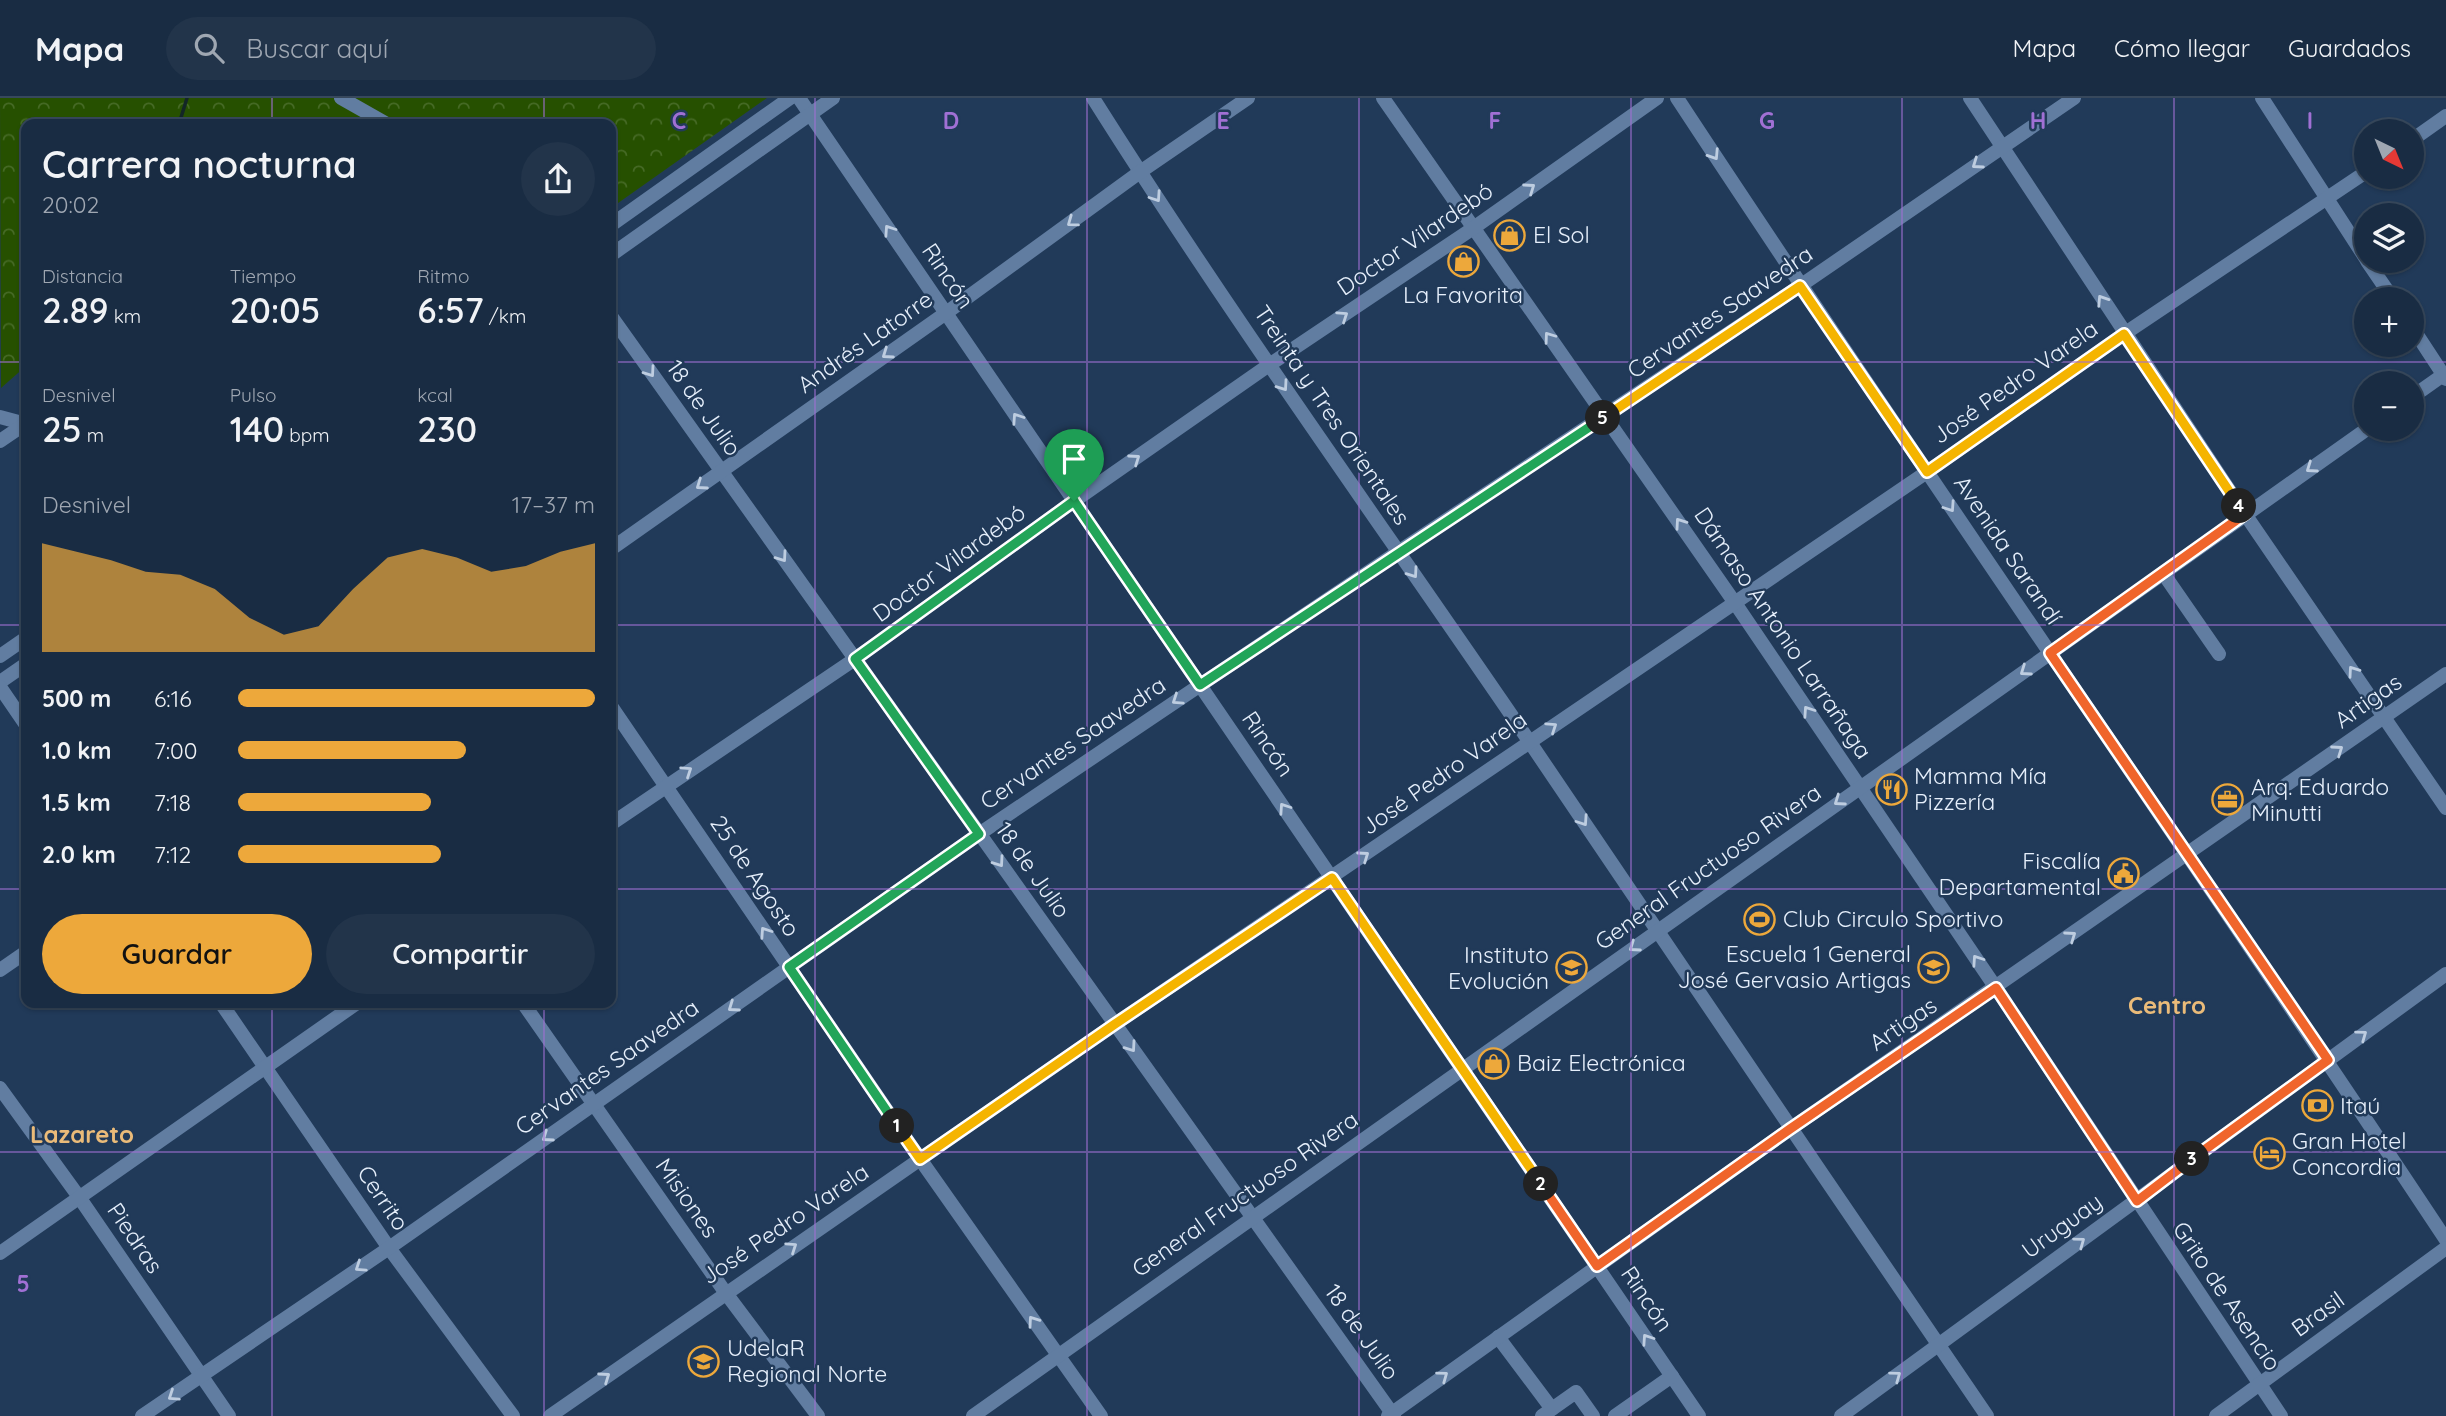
<!DOCTYPE html>
<html lang="es">
<meta charset="utf-8">
<style>
:root{--surface:#192c43;--page:#22344a;--text:#f1f3f6;--muted:#9fa7b2;--line:#37485c;--accent:#eda83b}
body{margin:0;font-family:Quicksand,sans-serif;background:var(--page);color:var(--text);height:100vh;display:flex;flex-direction:column;font-size:26px;white-space:nowrap}
*{box-sizing:border-box;margin:0}
p{font-size:23px;color:var(--muted)}
.icon{flex:none;width:38px;height:38px;fill:none;stroke:currentColor;stroke-width:2;stroke-linecap:round;stroke-linejoin:round}
.map{position:relative;flex:1;overflow:hidden}
.side{position:absolute;left:21px;top:21px;width:595px;height:889px;display:flex;flex-direction:column;background:var(--surface);border-radius:14px;box-shadow:0 2px 5px #0004,0 0 0 2px var(--line)}
.side>*{flex:none}
.needle{width:46px;rotate:137deg}
.controls{position:absolute;left:2354px;top:21px;display:grid;gap:14px}
.controls a{display:grid;place-items:center;width:70px;height:70px;border-radius:50%;background:var(--surface);box-shadow:0 2px 5px #0004,0 0 0 2px var(--line);font-size:35px}
.pin{position:absolute;display:grid;place-items:center;width:60px;height:60px;color:#fff;margin:-72px -30px;border-radius:50% 50% 50% 0;rotate:-45deg;box-shadow:0 0 7px #0007}
.pin .icon{rotate:45deg}
.km{position:absolute;width:35px;height:35px;margin:-18px;border-radius:50%;background:#222;color:#fff;font-size:19px;line-height:35px;text-align:center}
.round{display:grid;place-items:center;flex:none;width:74px;height:74px;border-radius:37px;background:var(--page)}
.summary{display:flex;align-items:center;justify-content:space-between;height:119px;padding:0 21px}
h1{font-size:38px;font-weight:600;line-height:52px}
.figures{display:grid;grid-template-columns:repeat(3,1fr);gap:10px;height:119px;padding:7px 21px}
.figures div{display:grid;align-content:center}
.figures b{font-size:35px;font-weight:600}
.figures small{font-size:19px;font-weight:400}
.figures p{font-size:19px}
.chart{height:196px;padding:14px 21px}
.chart p{display:flex;justify-content:space-between}
.chart svg{width:100%;height:126px;margin-top:7px;fill:var(--accent);opacity:.7}
.action{display:flex;gap:14px;margin-top:auto;padding:14px 21px}
.action a{flex:1;height:80px;border-radius:42px;background:var(--accent);color:#111;font-size:28px;font-weight:600;line-height:80px;text-align:center}
.action a+a{background:var(--page);color:var(--text)}
ul{padding:0 21px;list-style:none;font-size:23px}
li{display:grid;grid-template-columns:112px 84px 1fr;align-items:center;height:52px}
li i{height:18px;border-radius:9px;background:var(--accent)}
header{display:flex;align-items:center;gap:42px;box-sizing:border-box;height:98px;padding:0 35px;background:var(--surface);border-bottom:2px solid var(--line)}
header strong{font-size:33px}
nav{display:flex;gap:38px;margin-inline-start:auto;font-size:24px}
.search{width:490px;height:63px;background:var(--page);display:flex;align-items:center;gap:18px;box-sizing:border-box;padding:0 24px;border-radius:38px;color:var(--muted);font-size:26px}
.map>svg:first-child{display:block}
</style>
<header>
<strong>Mapa</strong>
<div class="search"><svg class="icon" aria-label="search" viewBox="0 0 24 24"><circle cx="10" cy="10" r="6"/><path d="M15 15l6 6"/></svg>Buscar aquí</div>
<nav><a>Mapa</a><a>Cómo llegar</a><a>Guardados</a></nav>
</header>
<div class="map">
<svg width="2446" height="1318" viewBox="0 0 2446 1318">
<defs>
<pattern id="park-crowns" width="20" height="18" patternUnits="userSpaceOnUse" patternTransform="scale(1.75)"><rect width="20" height="18" fill="#265000"/><path d="M2 6a3 3 0 1 1 6 0M12 15a3 3 0 1 1 6 0" fill="none" stroke="#466a26"/></pattern>
</defs>
<rect width="100%" height="100%" fill="#213a59"/>
<!-- park -->
<polygon fill="url(#park-crowns)" points="0,0 767,0 611,110 611,26 26,26 26,268 1,290"/>
<g fill="none" stroke-linecap="round" stroke-linejoin="round">
<!-- stream -->
<polyline stroke="#132626" stroke-width="3.5" points="179,26 187,0"/>
<!-- minor -->
<g stroke="#617da1" stroke-width="14">
<polyline points="341,0 387,26"/>
<polyline points="799,0 1699,1318"/>
<path d="M1093 0C1231 219 1383 429 1529 643 1682 867 1833 1094 1987 1318"/>
<polyline points="1383,0 1735,505 1996,890 2281,1318"/>
<path d="M1677 0C1929 384 2193 759 2446 1142"/>
<polyline points="1970,0 2245,416 2446,710"/>
<polyline points="2262,0 2366,161"/>
<polyline points="2412,42 2446,18"/>
<polyline points="611,127 790,0"/>
<polyline points="611,157 833,0"/>
<polyline points="2367,163 2393,201"/>
<polyline points="611,218 1394,1318"/>
<polyline points="2412,229 2446,281"/>
<polyline points="2412,299 2446,275"/>
<polyline points="0,319 26,326"/>
<polyline points="0,343 25,326"/>
<polyline points="611,451 946,215 1140,74 1248,0"/>
<polyline points="2163,475 2219,556"/>
<polyline points="0,558 26,540"/>
<polyline points="0,584 26,566"/>
<polyline points="0,589 26,627"/>
<polyline points="611,608 920,1061 1101,1318"/>
<polyline points="611,726 855,561 1074,403 1269,267 1472,131 1657,0"/>
<polyline points="0,872 26,854"/>
<polyline points="221,905 389,1150 513,1318"/>
<polyline points="523,905 725,1194 818,1318"/>
<polyline points="0,990 79,1099 229,1318"/>
<polyline points="0,1155 357,905"/>
<polyline points="1498,1239 1552,1311"/>
<polyline points="142,1318 389,1150 979,736 1398,454 1800,188 2074,0"/>
<polyline points="550,1318 1115,926 1927,374 2124,236 2366,74"/>
<polyline points="973,1318 2367,331"/>
<polyline points="1388,1318 1790,1031 2446,576"/>
<polyline points="1542,1318 1576,1294 1593,1318"/>
<polyline points="1615,1318 1672,1278"/>
<polyline points="1841,1318 2446,876"/>
<polyline points="2216,1318 2446,1150"/>
</g>
</g>
<!-- one-way arrows -->
<defs><path id="oneway-chevron" d="M-2-3.5L2.5 0L-2 3.5" fill="none" stroke-width="1.6" stroke-linecap="round" stroke-linejoin="round" transform="scale(1.75)"/></defs>
<g stroke="#becde0">
<use href="#oneway-chevron" transform="translate(1714 57) rotate(57)"/>
<use href="#oneway-chevron" transform="translate(1977 66) rotate(145)"/>
<use href="#oneway-chevron" transform="translate(1530 90) rotate(-35)"/>
<use href="#oneway-chevron" transform="translate(1156 99) rotate(56)"/>
<use href="#oneway-chevron" transform="translate(1072 124) rotate(144)"/>
<use href="#oneway-chevron" transform="translate(889 132) rotate(-124)"/>
<use href="#oneway-chevron" transform="translate(2102 202) rotate(-123)"/>
<use href="#oneway-chevron" transform="translate(1343 218) rotate(-34)"/>
<use href="#oneway-chevron" transform="translate(1549 239) rotate(-126)"/>
<use href="#oneway-chevron" transform="translate(887 256) rotate(145)"/>
<use href="#oneway-chevron" transform="translate(650 274) rotate(55)"/>
<use href="#oneway-chevron" transform="translate(1283 288) rotate(55)"/>
<use href="#oneway-chevron" transform="translate(1017 320) rotate(-124)"/>
<use href="#oneway-chevron" transform="translate(1135 361) rotate(-35)"/>
<use href="#oneway-chevron" transform="translate(2311 370) rotate(145)"/>
<use href="#oneway-chevron" transform="translate(701 387) rotate(145)"/>
<use href="#oneway-chevron" transform="translate(1950 409) rotate(56)"/>
<use href="#oneway-chevron" transform="translate(1680 425) rotate(-125)"/>
<use href="#oneway-chevron" transform="translate(782 459) rotate(55)"/>
<use href="#oneway-chevron" transform="translate(1413 475) rotate(55)"/>
<use href="#oneway-chevron" transform="translate(2025 573) rotate(145)"/>
<use href="#oneway-chevron" transform="translate(2353 573) rotate(-125)"/>
<use href="#oneway-chevron" transform="translate(1177 602) rotate(146)"/>
<use href="#oneway-chevron" transform="translate(1808 613) rotate(-124)"/>
<use href="#oneway-chevron" transform="translate(1552 629) rotate(-34)"/>
<use href="#oneway-chevron" transform="translate(2338 652) rotate(-35)"/>
<use href="#oneway-chevron" transform="translate(687 673) rotate(-34)"/>
<use href="#oneway-chevron" transform="translate(1839 703) rotate(145)"/>
<use href="#oneway-chevron" transform="translate(1284 710) rotate(-124)"/>
<use href="#oneway-chevron" transform="translate(1583 723) rotate(56)"/>
<use href="#oneway-chevron" transform="translate(1364 758) rotate(-35)"/>
<use href="#oneway-chevron" transform="translate(999 764) rotate(55)"/>
<use href="#oneway-chevron" transform="translate(765 834) rotate(-124)"/>
<use href="#oneway-chevron" transform="translate(2071 838) rotate(-35)"/>
<use href="#oneway-chevron" transform="translate(1634 849) rotate(145)"/>
<use href="#oneway-chevron" transform="translate(1977 862) rotate(-124)"/>
<use href="#oneway-chevron" transform="translate(733 909) rotate(145)"/>
<use href="#oneway-chevron" transform="translate(2362 937) rotate(-36)"/>
<use href="#oneway-chevron" transform="translate(1131 949) rotate(55)"/>
<use href="#oneway-chevron" transform="translate(547 1039) rotate(145)"/>
<use href="#oneway-chevron" transform="translate(2080 1144) rotate(-36)"/>
<use href="#oneway-chevron" transform="translate(792 1149) rotate(-34)"/>
<use href="#oneway-chevron" transform="translate(360 1169) rotate(146)"/>
<use href="#oneway-chevron" transform="translate(1033 1223) rotate(-125)"/>
<use href="#oneway-chevron" transform="translate(1647 1241) rotate(-124)"/>
<use href="#oneway-chevron" transform="translate(1443 1278) rotate(-36)"/>
<use href="#oneway-chevron" transform="translate(1896 1278) rotate(-36)"/>
<use href="#oneway-chevron" transform="translate(605 1279) rotate(-35)"/>
<use href="#oneway-chevron" transform="translate(173 1298) rotate(146)"/>
</g>
<g fill="none" stroke-linecap="round" stroke-linejoin="round">
<defs>
<polyline id="split-1" points="897,1028 789,869 979,736 855,561 1074,403"/>
<polyline id="split-2" points="897,1028 920,1061 1115,926 1332,780 1541,1086"/>
<polyline id="split-3" points="1541,1086 1597,1168 1790,1031 1996,890 2137,1103 2192,1061"/>
<polyline id="split-4" points="2192,1061 2328,962 2050,555 2245,416 2239,408"/>
<polyline id="split-5" points="1603,320 1800,188 1927,374 2124,236 2239,408"/>
<polyline id="split-6" points="1074,403 1200,587 1603,320"/>
</defs>
<!-- split-1 casing -->
<use href="#split-1" stroke="#fff" stroke-width="14"/>
<!-- split-2 casing -->
<use href="#split-2" stroke="#fff" stroke-width="14"/>
<!-- split-3 casing -->
<use href="#split-3" stroke="#fff" stroke-width="14"/>
<!-- split-4 casing -->
<use href="#split-4" stroke="#fff" stroke-width="14"/>
<!-- split-5 casing -->
<use href="#split-5" stroke="#fff" stroke-width="14"/>
<!-- split-6 casing -->
<use href="#split-6" stroke="#fff" stroke-width="14"/>
<!-- split-1 -->
<use href="#split-1" stroke="#22a559" stroke-width="9"/>
<!-- split-2 -->
<use href="#split-2" stroke="#f5b400" stroke-width="9"/>
<!-- split-3 -->
<use href="#split-3" stroke="#f0652b" stroke-width="9"/>
<!-- split-4 -->
<use href="#split-4" stroke="#f0652b" stroke-width="9"/>
<!-- split-5 -->
<use href="#split-5" stroke="#f5b400" stroke-width="9"/>
<!-- split-6 -->
<use href="#split-6" stroke="#22a559" stroke-width="9"/>
</g>
<!-- grid -->
<path fill="none" stroke="#a070d4" stroke-width="2" stroke-opacity="0.55" d="M272 0V26M544 0V26M815 0V1318M1087 0V1318M1359 0V1318M1631 0V1318M1902 0V1318M2174 0V1318M0 264H26M611 264H2446M0 527H26M611 527H2446M0 791H26M611 791H2446M272 905V1318M544 905V1318M0 1054H2446"/>
<!-- icons -->
<defs>
<symbol id="shop-ring" viewBox="-11 -11 22 22"><circle r="9.5" fill="#213a59" stroke="#eda83b" stroke-width="1.5"/><path d="M-5-2.5h2.3a2.7 3.5 0 0 1 5.4 0H5L5.5 6h-11ZM-1.5-2.5h3a1.5 2.3 0 0 0-3 0Z" fill="#eda83b"/></symbol>
<symbol id="restaurant-ring" viewBox="-11 -11 22 22"><circle r="9.5" fill="#213a59" stroke="#eda83b" stroke-width="1.5"/><path d="M-5-6h1v4h1v-4h1v4h1v-4h1v5L-1.5 .5V6h-2V.5L-5-1ZM5-6V6H3V1.5H1.5Q1.5-4 5-6Z" fill="#eda83b"/></symbol>
<symbol id="office-ring" viewBox="-11 -11 22 22"><circle r="9.5" fill="#213a59" stroke="#eda83b" stroke-width="1.5"/><path d="M-6-3h4V-5.5h4V-3h4V5H-6ZM-1-4.5V-3h2v-1.5ZM-6 0V1H6V0Z" fill="#eda83b"/></symbol>
<symbol id="civic-ring" viewBox="-11 -11 22 22"><circle r="9.5" fill="#213a59" stroke="#eda83b" stroke-width="1.5"/><path d="M-.6-6.5H3V-4.5H.6V-3L4-1V1h2V6H-6V1h2V-1L-.6-3ZM-1.2 2.5V6h2.4V2.5Z" fill="#eda83b"/></symbol>
<symbol id="stadium-ring" viewBox="-11 -11 22 22"><circle r="9.5" fill="#213a59" stroke="#eda83b" stroke-width="1.5"/><path d="M0-5a6.5 5 0 1 0 0 10a6.5 5 0 1 0 0-10ZM-3.5-1.8h7v3.6h-7Z" fill="#eda83b"/></symbol>
<symbol id="school-ring" viewBox="-11 -11 22 22"><circle r="9.5" fill="#213a59" stroke="#eda83b" stroke-width="1.5"/><path d="M0-5L7-2L0 1L-7-2ZM-4 1L0 2.5L4 1V4Q0 6-4 4Z" fill="#eda83b"/></symbol>
<symbol id="bank-ring" viewBox="-11 -11 22 22"><circle r="9.5" fill="#213a59" stroke="#eda83b" stroke-width="1.5"/><path d="M-6-4H6V4H-6ZM0-2.3a2.3 2.3 0 1 0 0 4.6a2.3 2.3 0 1 0 0-4.6Z" fill="#eda83b"/></symbol>
<symbol id="hotel-ring" viewBox="-11 -11 22 22"><circle r="9.5" fill="#213a59" stroke="#eda83b" stroke-width="1.5"/><path d="M-6-4.5h1.5V1H6V5H4.5V3h-9V5H-6ZM-4 0a1.8 1.8 0 1 1 3.6 0ZM.5 0V-2.5h3Q6-2.5 6 0Z" fill="#eda83b"/></symbol>
<symbol id="university-ring" viewBox="-11 -11 22 22"><circle r="9.5" fill="#213a59" stroke="#eda83b" stroke-width="1.5"/><path d="M0-5L7-2L0 1L-7-2ZM-4 1L0 2.5L4 1V4Q0 6-4 4Z" fill="#eda83b"/></symbol>
</defs>
<g fill-rule="evenodd">
<use href="#shop-ring" x="1492" y="120" width="35" height="35"/>
<use href="#shop-ring" x="1446" y="146" width="35" height="35"/>
<use href="#restaurant-ring" x="1874" y="674" width="35" height="35"/>
<use href="#office-ring" x="2210" y="684" width="35" height="35"/>
<use href="#civic-ring" x="2106" y="758" width="35" height="35"/>
<use href="#stadium-ring" x="1742" y="804" width="35" height="35"/>
<use href="#school-ring" x="1916" y="852" width="35" height="35"/>
<use href="#school-ring" x="1554" y="852" width="35" height="35"/>
<use href="#shop-ring" x="1476" y="948" width="35" height="35"/>
<use href="#bank-ring" x="2300" y="990" width="35" height="35"/>
<use href="#hotel-ring" x="2252" y="1038" width="35" height="35"/>
<use href="#university-ring" x="686" y="1246" width="35" height="35"/>
</g>
<g text-anchor="middle" stroke-width="5" stroke-linejoin="round" paint-order="stroke">
<!-- poi labels -->
<g font-size="23" fill="#e6effb" stroke="#213a59" text-anchor="start">
<text x="1533" y="145">El Sol</text>
<text x="1463" y="205" text-anchor="middle">La Favorita</text>
<text x="1914" y="686">Mamma Mía<tspan x="1914" dy="26">Pizzería</tspan></text>
<text x="2251" y="697">Arq. Eduardo<tspan x="2251" dy="26">Minutti</tspan></text>
<text x="2101" y="771" text-anchor="end">Fiscalía<tspan x="2101" dy="26">Departamental</tspan></text>
<text x="1783" y="829">Club Circulo Sportivo</text>
<text x="1911" y="864" text-anchor="end">Escuela 1 General<tspan x="1911" dy="26">José Gervasio Artigas</tspan></text>
<text x="1549" y="865" text-anchor="end">Instituto<tspan x="1549" dy="26">Evolución</tspan></text>
<text x="1517" y="973">Baiz Electrónica</text>
<text x="2340" y="1016">Itaú</text>
<text x="2292" y="1051">Gran Hotel<tspan x="2292" dy="26">Concordia</tspan></text>
<text x="727" y="1258">UdelaR<tspan x="727" dy="26">Regional Norte</tspan></text>
</g>
<!-- street labels -->
<g font-size="23" fill="#e6effb" stroke="#213a59">
<text transform="translate(1415 141) rotate(-34)" y="8">Doctor Vilardebó</text>
<text transform="translate(948 178) rotate(56)" y="8">Rincón</text>
<text transform="translate(1720 214) rotate(-34)" y="8">Cervantes Saavedra</text>
<text transform="translate(865 244) rotate(-35)" y="8">Andrés Latorre</text>
<text transform="translate(2015 284) rotate(-35)" y="8">José Pedro Varela</text>
<text transform="translate(704 310) rotate(55)" y="8">18 de Julio</text>
<text transform="translate(1332 317) rotate(56)" y="8">Treinta y Tres Orientales</text>
<text transform="translate(2008 452) rotate(56)" y="8">Avenida Sarandí</text>
<text transform="translate(949 465) rotate(-36)" y="8">Doctor Vilardebó</text>
<text transform="translate(1783 535) rotate(56)" y="8">Dámaso Antonio Larrañaga</text>
<text transform="translate(2368 603) rotate(-35)" y="8">Artigas</text>
<text transform="translate(1073 645) rotate(-34)" y="8">Cervantes Saavedra</text>
<text transform="translate(1268 646) rotate(56)" y="8">Rincón</text>
<text transform="translate(1444 675) rotate(-35)" y="8">José Pedro Varela</text>
<text transform="translate(1708 769) rotate(-35)" y="8">General Fructuoso Rivera</text>
<text transform="translate(1033 772) rotate(55)" y="8">18 de Julio</text>
<text transform="translate(755 778) rotate(56)" y="8">25 de Agosto</text>
<text transform="translate(1903 926) rotate(-34)" y="8">Artigas</text>
<text transform="translate(607 969) rotate(-35)" y="8">Cervantes Saavedra</text>
<text transform="translate(1245 1096) rotate(-35)" y="8">General Fructuoso Rivera</text>
<text transform="translate(383 1100) rotate(56)" y="8">Cerrito</text>
<text transform="translate(687 1100) rotate(55)" y="8">Misiones</text>
<text transform="translate(785 1126) rotate(-34)" y="8">José Pedro Varela</text>
<text transform="translate(2062 1128) rotate(-36)" y="8">Uruguay</text>
<text transform="translate(135 1140) rotate(56)" y="8">Piedras</text>
<text transform="translate(2227 1198) rotate(56)" y="8">Grito de Asencio</text>
<text transform="translate(1647 1201) rotate(56)" y="8">Rincón</text>
<text transform="translate(2318 1216) rotate(-36)" y="8">Brasil</text>
<text transform="translate(1362 1234) rotate(55)" y="8">18 de Julio</text>
</g>
<!-- neighbourhood labels -->
<g font-size="24" font-weight="bold" fill="#eabb79" stroke="#213a59">
<text x="2167" y="916">Centro</text>
<text x="82" y="1045">Lazareto</text>
</g>
</g>
<g font-size="23" text-anchor="middle" font-weight="bold" fill="#a070d4" stroke="#213a59" stroke-width="5" stroke-linejoin="round" paint-order="stroke">
<text x="679" y="31">C</text>
<text x="951" y="31">D</text>
<text x="1223" y="31">E</text>
<text x="1495" y="31">F</text>
<text x="1767" y="31">G</text>
<text x="2038" y="31">H</text>
<text x="2310" y="31">I</text>
<text x="23" y="1194">5</text>
</g>
</svg>
<div class="controls">
<a><svg class="needle" viewBox="-14 -14 28 28"><path d="M0-13l5 13h-10z" fill="#e53935"/><path d="M0 13l5-13h-10z" fill="#9fa7b2"/></svg></a>
<a><svg class="icon" aria-label="layers" viewBox="0 0 24 24"><path d="M12 4l9 5-9 5-9-5zM3 14l9 5 9-5"/></svg></a>
<a>+</a>
<a>−</a>
</div>
<div class="pin" style="left:1074px;top:403px;background:#1e9e55"><svg class="icon" aria-label="arrive" viewBox="0 0 24 24"><path d="M6 21V4h12l-3 4 3 4H6"/></svg></div>
<b class="km" style="left:897px;top:1028px">1</b>
<b class="km" style="left:1541px;top:1086px">2</b>
<b class="km" style="left:2192px;top:1061px">3</b>
<b class="km" style="left:2239px;top:408px">4</b>
<b class="km" style="left:1603px;top:320px">5</b>
<section class="side">
<div class="summary"><div><h1>Carrera nocturna</h1><p>20:02</p></div><a class="round"><svg class="icon" aria-label="share" viewBox="0 0 24 24"><path d="M12 15V3M7 8l5-5 5 5M5 13v7h14v-7"/></svg></a></div>
<div class="figures">
<div><p>Distancia</p><b>2.89<small> km</small></b></div>
<div><p>Tiempo</p><b>20:05</b></div>
<div><p>Ritmo</p><b>6:57<small> /km</small></b></div>
</div>
<div class="figures">
<div><p>Desnivel</p><b>25<small> m</small></b></div>
<div><p>Pulso</p><b>140<small> bpm</small></b></div>
<div><p>kcal</p><b>230</b></div>
</div>
<div class="chart"><p><span>Desnivel</span>17–37 m</p>
<svg viewBox="0 0 160 44" preserveAspectRatio="none"><path d="M0 44V6L10 9L20 12L30 16L40 17L50 22L60 32L70 38L80 35L90 22L100 11L110 8L120 11L130 16L140 14L150 9L160 6V44z"/></svg>
</div>
<ul>
<li><b>500 m</b>6:16<i style="width:100%"></i></li>
<li><b>1.0 km</b>7:00<i style="width:64%"></i></li>
<li><b>1.5 km</b>7:18<i style="width:54%"></i></li>
<li><b>2.0 km</b>7:12<i style="width:57%"></i></li>
</ul>
<div class="action"><a>Guardar</a><a>Compartir</a></div>
</section>
</div>
